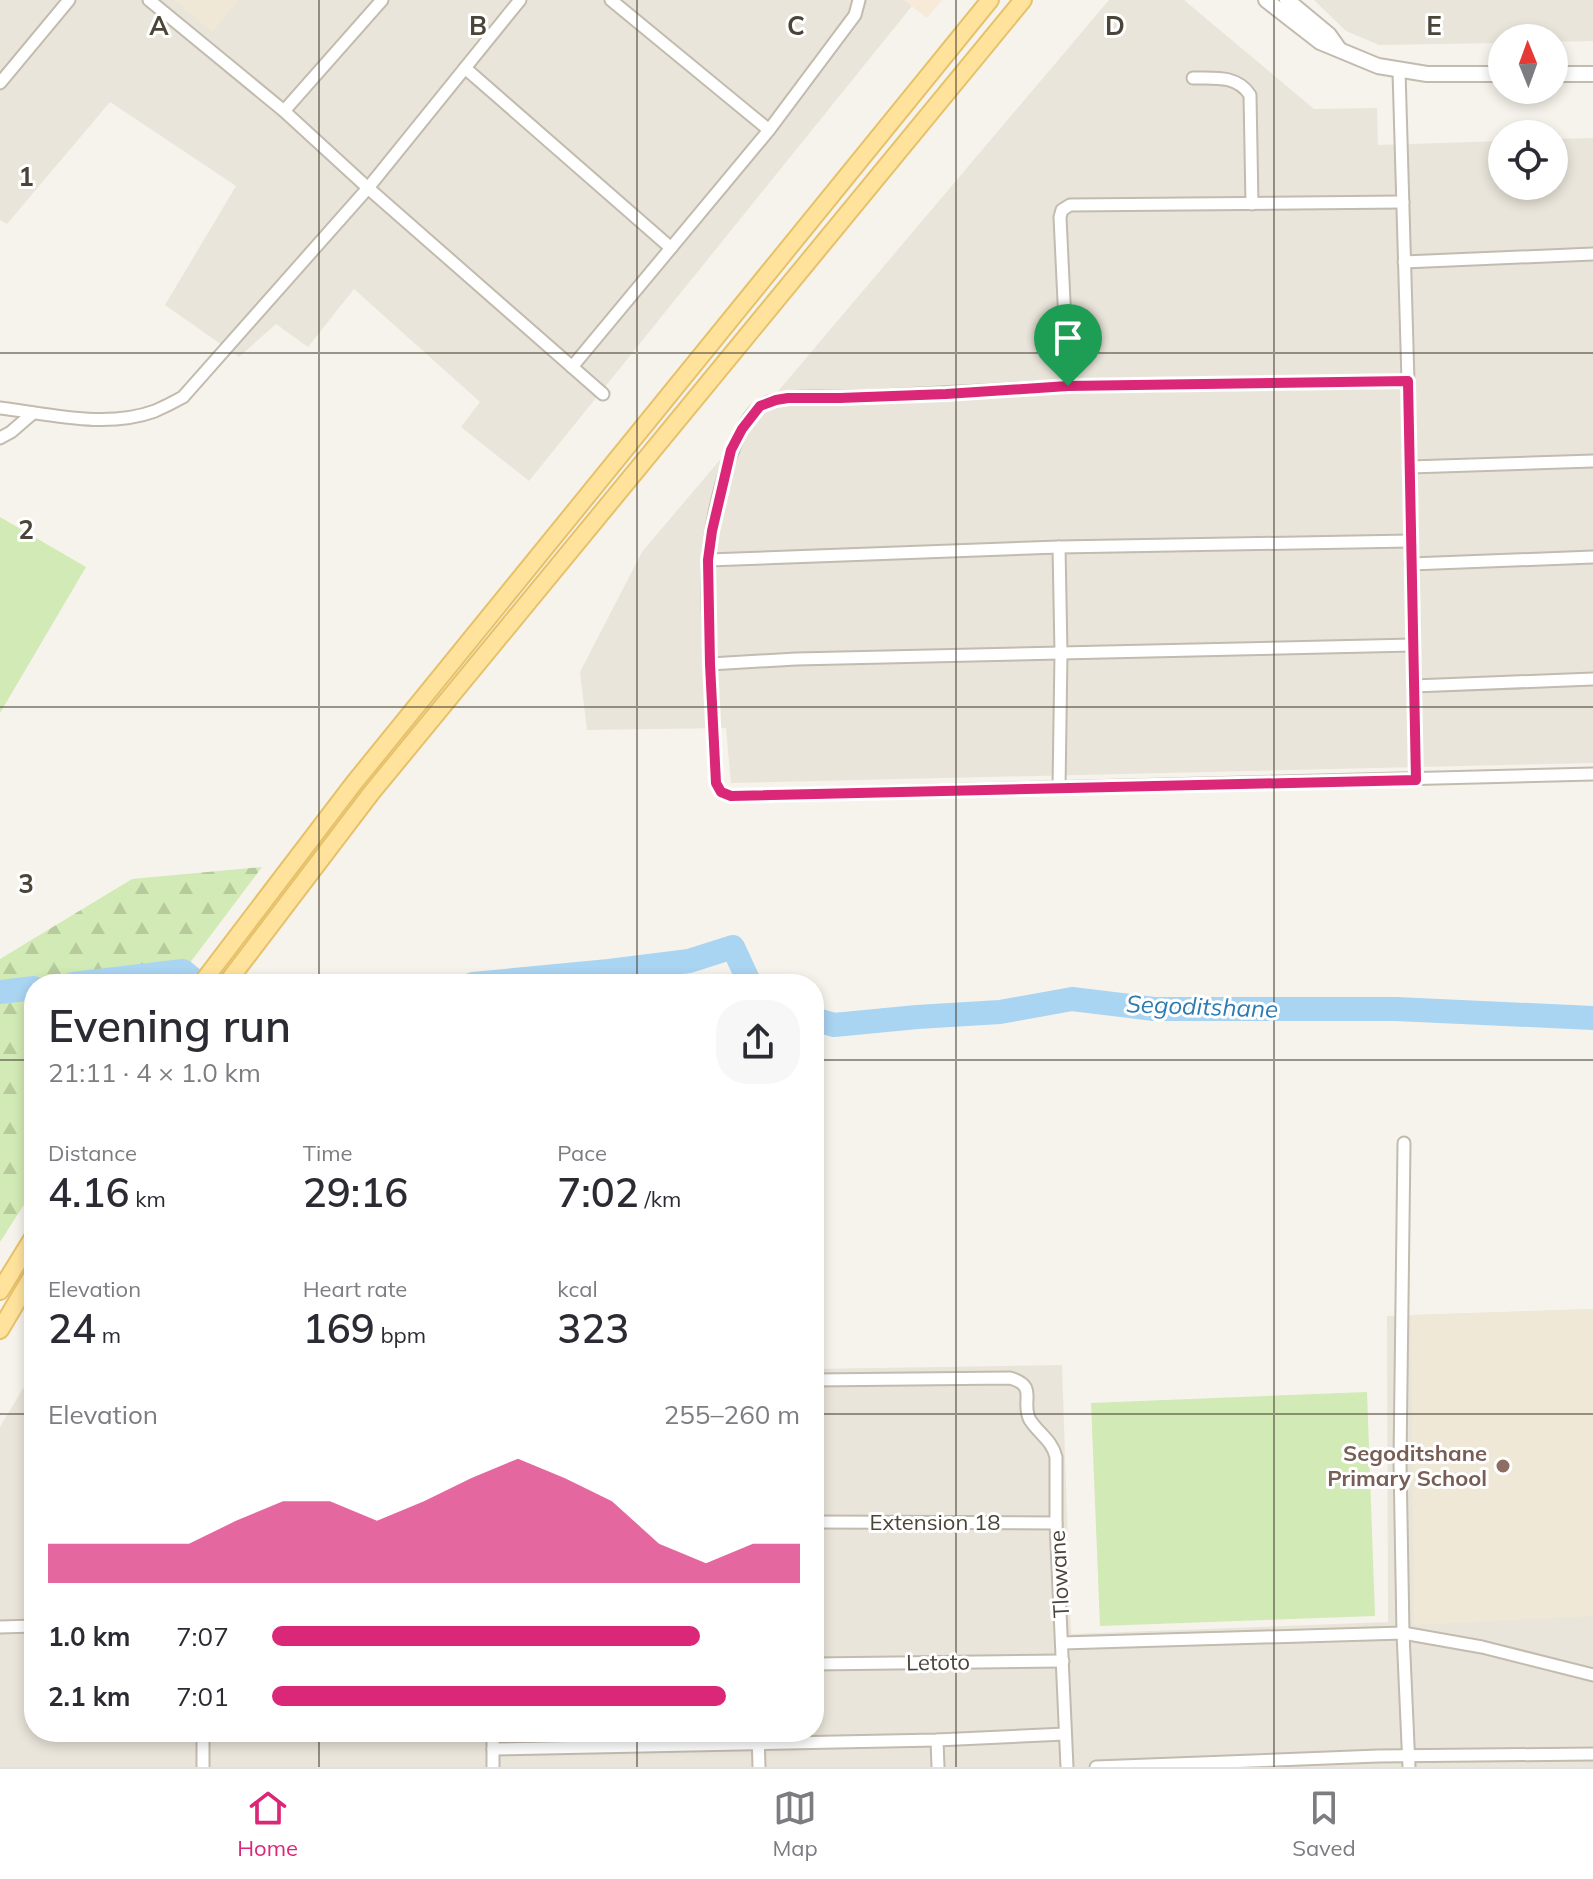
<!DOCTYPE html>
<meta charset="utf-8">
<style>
:root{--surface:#fff;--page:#f7f7f7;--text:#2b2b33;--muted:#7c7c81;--line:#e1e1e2;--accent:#db2777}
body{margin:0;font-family:Mulish,sans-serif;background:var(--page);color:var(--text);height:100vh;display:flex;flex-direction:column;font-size:30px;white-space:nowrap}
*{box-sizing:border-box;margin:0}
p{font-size:26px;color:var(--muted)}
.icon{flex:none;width:44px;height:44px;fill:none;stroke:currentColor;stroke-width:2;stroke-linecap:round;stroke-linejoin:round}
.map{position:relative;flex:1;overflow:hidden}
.side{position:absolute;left:24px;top:974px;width:800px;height:768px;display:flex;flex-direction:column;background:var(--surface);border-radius:32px;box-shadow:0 4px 12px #0003}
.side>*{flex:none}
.needle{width:52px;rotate:359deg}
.controls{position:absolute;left:1488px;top:24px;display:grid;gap:16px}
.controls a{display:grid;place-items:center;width:80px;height:80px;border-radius:50%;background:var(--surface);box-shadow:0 4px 12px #0003;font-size:40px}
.pin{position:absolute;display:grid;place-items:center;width:68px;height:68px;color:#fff;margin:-82px -34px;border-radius:50% 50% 50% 0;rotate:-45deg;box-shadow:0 0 8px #0007}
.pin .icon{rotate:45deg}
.round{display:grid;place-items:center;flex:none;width:84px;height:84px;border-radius:32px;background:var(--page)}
.head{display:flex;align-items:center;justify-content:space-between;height:136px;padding:0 24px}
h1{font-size:44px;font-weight:600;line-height:60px}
.figures{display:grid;grid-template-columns:repeat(3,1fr);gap:12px;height:136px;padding:8px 24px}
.figures div{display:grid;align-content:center}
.figures b{font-size:40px;font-weight:600}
.figures small{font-size:22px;font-weight:400}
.figures p{font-size:22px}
.chart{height:224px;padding:16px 24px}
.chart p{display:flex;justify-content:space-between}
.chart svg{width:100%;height:144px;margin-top:8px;fill:var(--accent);opacity:.7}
ul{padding:0 24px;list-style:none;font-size:26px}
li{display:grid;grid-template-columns:128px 96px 1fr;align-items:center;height:60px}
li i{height:20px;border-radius:10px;background:var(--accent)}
.tab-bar{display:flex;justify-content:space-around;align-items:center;height:112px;border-top:2px solid var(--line);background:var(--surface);font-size:22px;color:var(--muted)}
.tab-bar a{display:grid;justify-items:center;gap:4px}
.tab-bar .on{color:var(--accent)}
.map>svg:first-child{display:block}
</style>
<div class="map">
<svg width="1593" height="1767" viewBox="0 0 1593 1767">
<defs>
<pattern id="forest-firs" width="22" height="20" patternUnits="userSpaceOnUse" patternTransform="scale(2)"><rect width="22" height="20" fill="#d2eab5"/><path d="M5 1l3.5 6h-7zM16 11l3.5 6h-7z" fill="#b6ca9c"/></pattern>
</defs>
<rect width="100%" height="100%" fill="#f6f3ec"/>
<!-- residential -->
<g fill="#eae5da">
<polygon points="0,0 904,0 912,6 529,481 461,427 480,402 354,289 308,347 276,324 239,357 165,305 236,186 110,102 7,224 0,220"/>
<polygon points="1109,0 1184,0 1314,109 1377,108 1378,145 1502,141 1502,186 1554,186 1554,139 1593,138 1593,763 731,783 726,728 587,730 580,672 642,552"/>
<polygon points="1314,0 1593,0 1593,41 1554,42 1554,38 1502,38 1502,43 1379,45 1346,31"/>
<polygon points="1593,1309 1593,1767 0,1767 0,1427 34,1370 34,1732 814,1732 814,1369 1062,1365 1071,1634 1388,1622 1387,1316"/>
</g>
<!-- commercial -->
<polygon fill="#f7ead8" points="904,0 942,0 927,18"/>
<!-- education -->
<g fill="#efe8d6">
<polygon points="174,0 239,0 212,32"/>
<polygon points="1593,1309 1593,1616 1414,1625 1411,1315"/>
</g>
<!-- green -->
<g fill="#d2eab5">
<polygon points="0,517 86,567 0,713"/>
<polygon points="1367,1392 1375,1616 1100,1626 1091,1403"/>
</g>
<!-- forest -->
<polygon fill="url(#forest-firs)" points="262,867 174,984 34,984 34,1189 0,1242 0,959 132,879"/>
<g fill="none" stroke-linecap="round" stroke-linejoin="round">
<!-- river -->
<g stroke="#a9d4f2" stroke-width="24">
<polyline points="73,984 183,971 199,984"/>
<polyline points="473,984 609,971 689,961 733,947 750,984"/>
<polyline points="0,992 34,988"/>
<polyline points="814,1019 834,1025 917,1017 1000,1012 1072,999 1154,1009 1396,1009 1593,1018"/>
</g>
<defs>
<g id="minor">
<polyline points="149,0 284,111 368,188 603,394"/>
<polyline points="611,0 769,130"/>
<polyline points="465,68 671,248"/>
<polyline points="1399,71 1408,381 1416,780"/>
<path d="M1193 78C1214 78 1237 75 1250 95L1252 204"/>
<polyline points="0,83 69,0"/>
<polyline points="284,111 382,0"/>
<polyline points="1403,202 1070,205 1062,210 1060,217 1068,386 1408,381"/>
<polyline points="1404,262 1593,254"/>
<polyline points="572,367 769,130 855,15 859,0"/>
<path d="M0 408C50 414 106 429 155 411 164 407 174 402 183 397L368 188 520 0"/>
<polyline points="0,438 11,432 33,413"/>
<polyline points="1410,467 1593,461"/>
<polyline points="708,560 1059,547 1410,541"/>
<polyline points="1411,564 1593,557"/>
<polyline points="1413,645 796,659 710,664 716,783 721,792 731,796 1593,774"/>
<path d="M710 664C710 630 706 594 708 560 711 522 729 432 759 407 766 401 779 399 788 398 812 396 837 398 861 397 930 394 999 390 1068 386"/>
<polyline points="1414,686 1593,679"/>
<polyline points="1059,788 1061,653 1059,547"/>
<polyline points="1404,1143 1400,1461 1403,1633 1409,1767"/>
<path d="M814 1380 1010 1378C1039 1386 1020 1402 1030 1420 1039 1434 1052 1440 1056 1457V1523L1067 1767"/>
<polyline points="32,1458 34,1458"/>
<polyline points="814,1522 1056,1523"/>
<polyline points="0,1627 34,1626"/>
<polyline points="1062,1643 1403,1633 1482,1647 1593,1675"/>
<polyline points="814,1664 1063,1661"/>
<polyline points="203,1732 203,1767"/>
<polyline points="493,1732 493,1767"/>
<polyline points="758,1732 759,1767"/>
<polyline points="937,1740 938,1767"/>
<polyline points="493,1749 937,1740 1065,1734"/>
<polyline points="1096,1767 1378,1756 1593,1754"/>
</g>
<g id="tertiary">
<polyline points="1266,0 1320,42 1378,66 1427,74 1502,74"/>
<polyline points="1287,0 1329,35 1339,49"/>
<polyline points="1554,74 1593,74"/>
</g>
<g id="primary">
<polyline points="201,984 354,783 990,0"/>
<polyline points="226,984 372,792 1023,0"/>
<polyline points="0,1291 34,1236"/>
<polyline points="0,1330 34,1273"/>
</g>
</defs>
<!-- minor casing -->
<use href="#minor" stroke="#c2bbae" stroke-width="15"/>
<!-- tertiary casing -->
<use href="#tertiary" stroke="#c2bbae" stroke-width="18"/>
<!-- primary casing -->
<use href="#primary" stroke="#e6c16a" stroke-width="20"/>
<!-- minor -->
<use href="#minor" stroke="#fff" stroke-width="11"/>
<!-- tertiary -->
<use href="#tertiary" stroke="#fff" stroke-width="14"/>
<!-- primary -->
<use href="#primary" stroke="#ffe39c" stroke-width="16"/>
</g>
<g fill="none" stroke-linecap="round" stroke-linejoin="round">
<defs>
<polygon id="route" points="1408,381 1416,780 731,796 721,792 716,783 710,664 708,560 712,531 731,450 742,429 760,406 776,400 788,398 840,398 946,394 1068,386"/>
</defs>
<!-- route casing -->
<use href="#route" stroke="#fff" stroke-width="16"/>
<!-- route -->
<use href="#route" stroke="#db2777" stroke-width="10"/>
</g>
<!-- grid -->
<path fill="none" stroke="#4b4439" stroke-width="2" stroke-opacity="0.55" d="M319 0V984M637 0V984M956 0V1767M1274 0V1767M0 353H1593M0 707H1593M0 1060H34M814 1060H1593M0 1414H34M814 1414H1593M319 1732V1767M637 1732V1767"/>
<!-- markers -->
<circle fill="#8d6e63" stroke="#fff" stroke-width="3" cx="1503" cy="1466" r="8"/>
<g text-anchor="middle" stroke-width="6" stroke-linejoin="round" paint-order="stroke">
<!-- education labels -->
<g font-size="22" font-weight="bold" fill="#785e54" stroke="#fff" text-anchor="end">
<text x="1487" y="1461">Segoditshane<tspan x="1487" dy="25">Primary School</tspan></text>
</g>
<!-- street labels -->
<g font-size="22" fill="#4b4439" stroke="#fff">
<text x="935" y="1530">Extension 18</text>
<text transform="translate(1059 1574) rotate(-93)" y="8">Tlowane</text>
<text transform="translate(938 1662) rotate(-1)" y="8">Letoto</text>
</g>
<!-- water labels -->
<g font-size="24" font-style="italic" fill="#2e7ab2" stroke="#fff">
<text transform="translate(1202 1007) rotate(2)" y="8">Segoditshane</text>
</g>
</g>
<g font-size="26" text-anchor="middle" font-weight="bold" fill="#4b4439" stroke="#fff" stroke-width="6" stroke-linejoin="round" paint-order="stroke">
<text x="159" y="35">A</text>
<text x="478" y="35">B</text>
<text x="796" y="35">C</text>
<text x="1115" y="35">D</text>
<text x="1434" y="35">E</text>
<text x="26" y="186">1</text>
<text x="26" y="539">2</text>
<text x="26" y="893">3</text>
</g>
</svg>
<div class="controls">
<a><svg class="needle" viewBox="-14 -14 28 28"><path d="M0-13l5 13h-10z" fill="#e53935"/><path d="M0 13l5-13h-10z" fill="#7c7c81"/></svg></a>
<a><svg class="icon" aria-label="locate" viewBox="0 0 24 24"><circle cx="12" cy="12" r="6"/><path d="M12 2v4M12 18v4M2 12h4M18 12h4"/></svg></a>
</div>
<div class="pin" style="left:1068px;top:386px;background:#1e9e55"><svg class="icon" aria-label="arrive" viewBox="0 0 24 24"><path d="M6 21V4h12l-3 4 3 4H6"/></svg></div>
<section class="side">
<div class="head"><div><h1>Evening run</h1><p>21:11 · 4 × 1.0 km</p></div><a class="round"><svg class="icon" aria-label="share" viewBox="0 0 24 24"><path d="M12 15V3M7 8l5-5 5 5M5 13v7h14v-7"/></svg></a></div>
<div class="figures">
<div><p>Distance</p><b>4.16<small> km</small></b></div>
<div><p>Time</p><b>29:16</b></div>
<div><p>Pace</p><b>7:02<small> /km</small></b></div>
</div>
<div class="figures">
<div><p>Elevation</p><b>24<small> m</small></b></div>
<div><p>Heart rate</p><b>169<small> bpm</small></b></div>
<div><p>kcal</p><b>323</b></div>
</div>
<div class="chart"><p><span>Elevation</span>255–260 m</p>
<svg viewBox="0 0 160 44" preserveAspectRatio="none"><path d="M0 44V32L10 32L20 32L30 32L40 25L50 19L60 19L70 25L80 19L90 12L100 6L110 12L120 19L130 32L140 38L150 32L160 32V44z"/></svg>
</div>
<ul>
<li><b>1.0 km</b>7:07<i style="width:81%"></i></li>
<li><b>2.1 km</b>7:01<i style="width:86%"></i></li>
</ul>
</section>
</div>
<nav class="tab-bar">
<a class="on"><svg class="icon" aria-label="home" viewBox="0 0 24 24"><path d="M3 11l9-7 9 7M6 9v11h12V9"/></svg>Home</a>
<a><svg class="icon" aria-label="map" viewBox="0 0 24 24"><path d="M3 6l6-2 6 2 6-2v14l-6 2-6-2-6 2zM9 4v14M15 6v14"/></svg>Map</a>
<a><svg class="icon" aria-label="saved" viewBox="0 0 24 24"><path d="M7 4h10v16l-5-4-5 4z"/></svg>Saved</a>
</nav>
